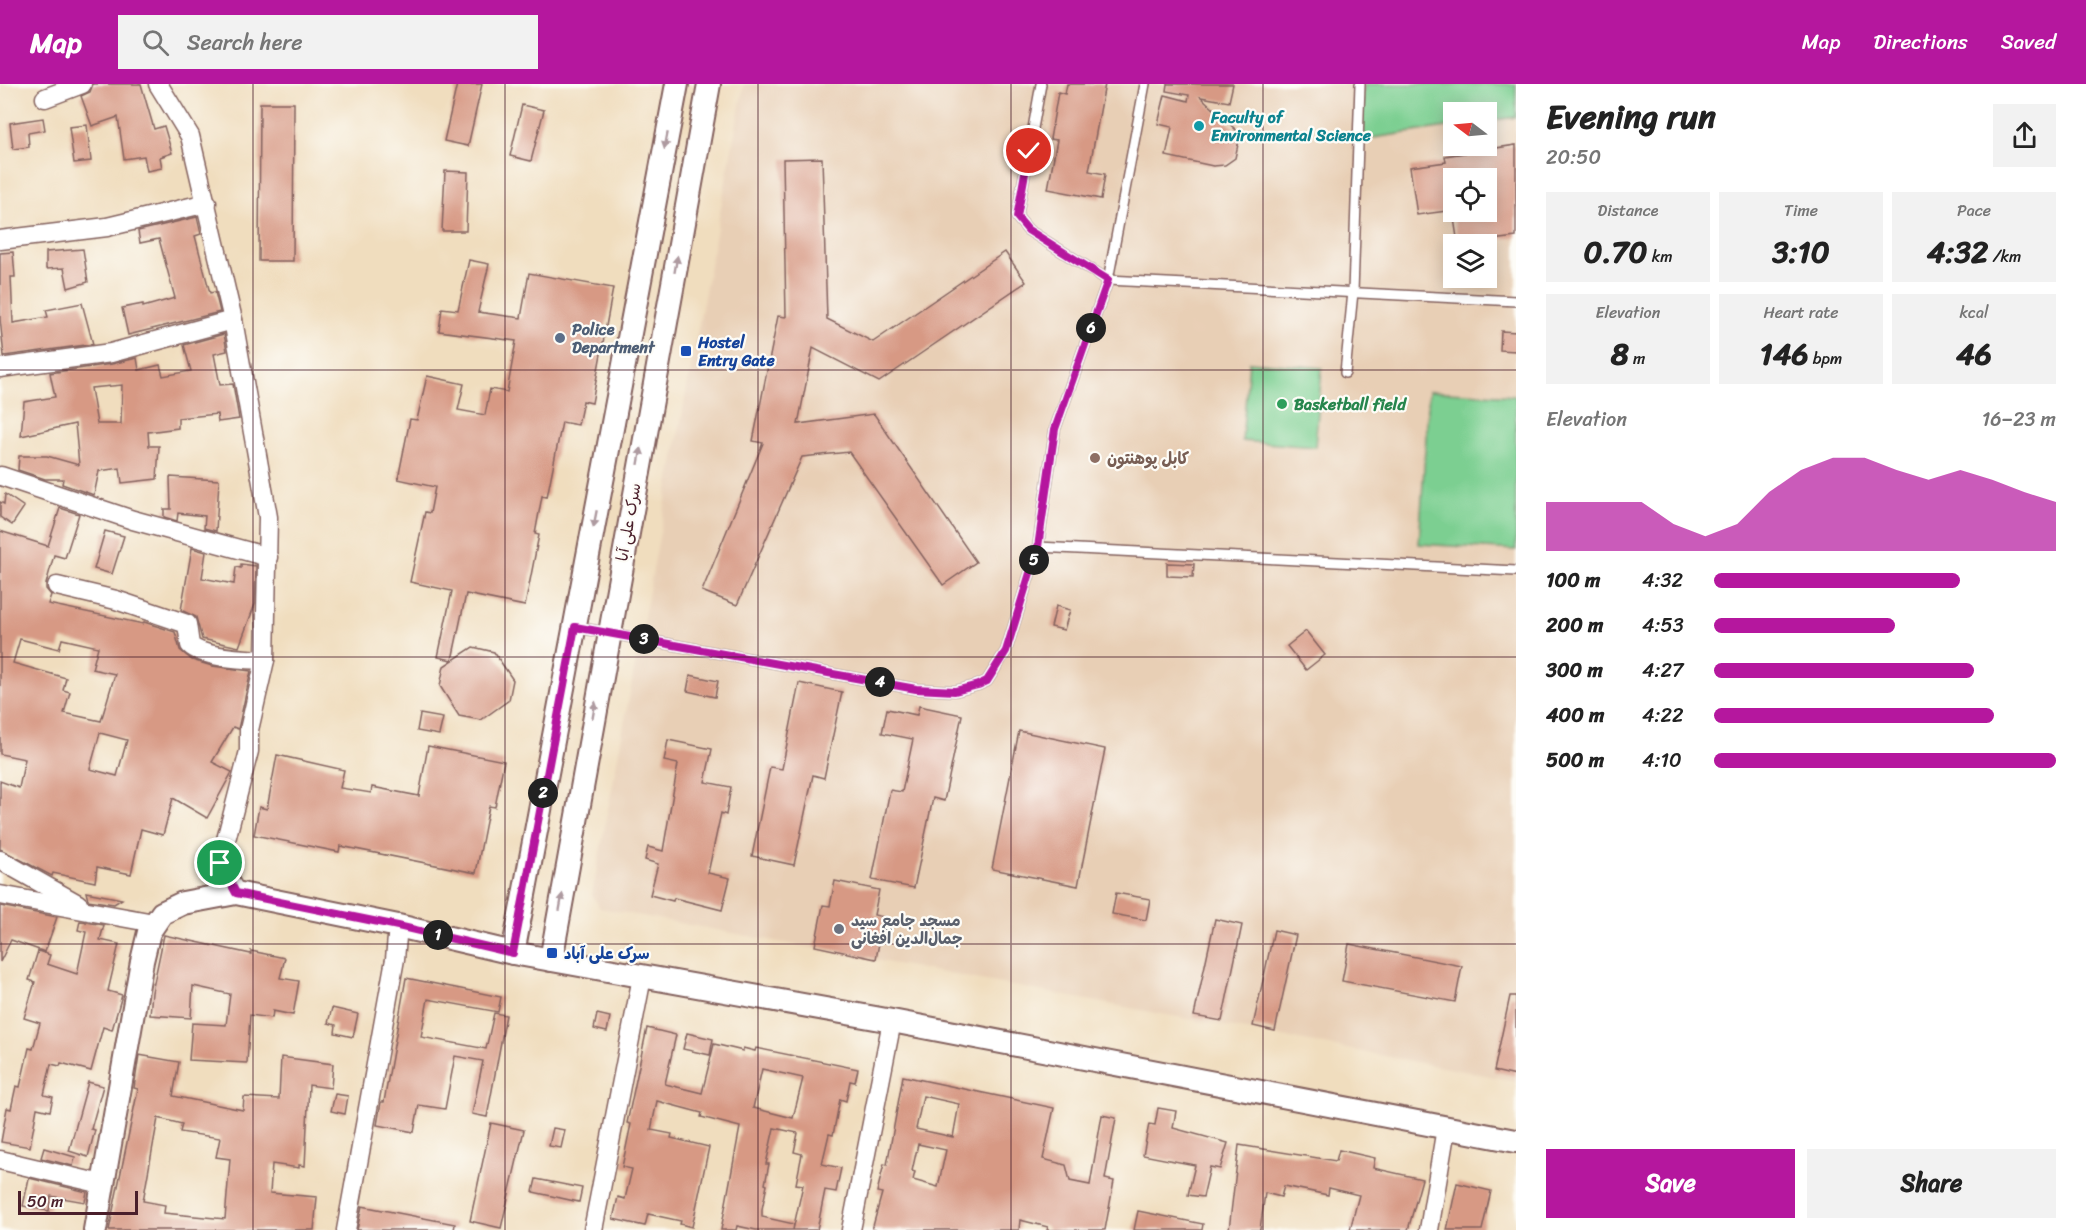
<!DOCTYPE html>
<meta charset="utf-8">
<style>
:root{--surface:#fff;--page:#f2f2f2;--text:#222;--muted:#767676;--accent:#b5179e}
body{margin:0;font-family:Sriracha,"Playpen Sans Arabic",sans-serif;background:var(--page);color:var(--text);height:100vh;display:flex;flex-direction:column;font-size:22px;white-space:nowrap}
*{box-sizing:border-box;margin:0}
p{font-size:20px;color:var(--muted)}
.icon{flex:none;width:33px;height:33px;fill:none;stroke:currentColor;stroke-width:2;stroke-linecap:round;stroke-linejoin:round}
.map{position:relative;flex:1;overflow:hidden}
.drawer{display:flex;flex-direction:column;background:var(--surface);width:570px}
.drawer>*{flex:none}
.needle{width:39px;rotate:286deg}
.controls{position:absolute;left:1443px;top:18px;display:grid;gap:12px}
.controls a{display:grid;place-items:center;width:54px;height:54px;border-radius:0px;background:var(--surface);box-shadow:0 3px 15px #0003;font-size:30px}
.scale{position:absolute;left:18px;bottom:15px;width:120px;box-sizing:border-box;padding-left:6px;border:3px solid #4a1f2b;border-top:0;font-size:16px;line-height:21px;white-space:nowrap;color:#4a1f2b;-webkit-text-stroke:4px #fdfcf7;paint-order:stroke}
.pin{position:absolute;display:grid;place-items:center;width:51px;height:51px;color:#fff;margin:-26px;border:3px solid #fff;border-radius:50%;box-shadow:0 2px 6px #0007}
.km{position:absolute;width:30px;height:30px;margin:-15px;border-radius:50%;background:#222;color:#fff;font-size:16px;line-height:30px;text-align:center}
.round{display:grid;place-items:center;flex:none;width:63px;height:63px;border-radius:0px;background:var(--page)}
.overview{display:flex;align-items:center;justify-content:space-between;height:102px;padding:0 30px}
h1{font-size:33px;font-weight:700;line-height:45px}
.metrics{display:grid;grid-template-columns:repeat(3,1fr);gap:9px;height:102px;padding:6px 30px}
.metrics div{display:grid;align-content:center;border-radius:0px;background:var(--page);text-align:center}
.metrics b{font-size:30px;font-weight:700}
.metrics small{font-size:16px;font-weight:400}
.metrics p{font-size:16px}
.chart{height:168px;padding:12px 30px}
.chart p{display:flex;justify-content:space-between}
.chart svg{width:100%;height:108px;margin-top:6px;fill:var(--accent);opacity:.7}
.action{display:flex;gap:12px;margin-top:auto;padding:12px 30px}
.action a{flex:1;height:69px;border-radius:0px;background:var(--accent);color:#fff;font-size:24px;font-weight:700;line-height:69px;text-align:center}
.action a+a{background:var(--page);color:var(--text)}
ul{padding:0 30px;list-style:none;font-size:20px}
li{display:grid;grid-template-columns:96px 72px 1fr;align-items:center;height:45px}
li i{height:15px;border-radius:8px;background:var(--accent)}
header{display:flex;align-items:center;gap:36px;box-sizing:border-box;height:84px;padding:0 30px;background:var(--accent);color:#fff}
header strong{font-size:28px}
nav{display:flex;gap:33px;margin-inline-start:auto;font-size:21px}
.search{width:420px;height:54px;background:var(--page);display:flex;align-items:center;gap:15px;box-sizing:border-box;padding:0 21px;border-radius:0px;color:var(--muted);font-size:22px}
main{display:flex;flex:1;min-height:0}
.map>svg:first-child{display:block}
</style>
<header>
<strong>Map</strong>
<div class="search"><svg class="icon" aria-label="search" viewBox="0 0 24 24"><circle cx="10" cy="10" r="6"/><path d="M15 15l6 6"/></svg>Search here</div>
<nav><a>Map</a><a>Directions</a><a>Saved</a></nav>
</header>
<main>
<div class="map">
<svg width="1516" height="1146" viewBox="0 0 1516 1146">
<rect width="100%" height="100%" fill="#fdfcf7"/>
<filter id="ink" filterUnits="userSpaceOnUse"><feTurbulence type="fractalNoise" baseFrequency=".0167" numOctaves="2"/><feDisplacementMap in="SourceGraphic" scale="12" xChannelSelector="R" yChannelSelector="G"/><feConvolveMatrix kernelMatrix="1 2 1 2 8 2 1 2 1" color-interpolation-filters="sRGB"/></filter>
<filter id="wash" filterUnits="userSpaceOnUse"><feTurbulence type="fractalNoise" baseFrequency=".008" numOctaves="4" result="noise"/><feDisplacementMap in="SourceGraphic" scale="24" xChannelSelector="R" yChannelSelector="G"/><feGaussianBlur stdDeviation="1.35" result="paint"/><feColorMatrix in="noise" values="0 0 0 0 0 0 0 0 0 0 0 0 0 0 0 0 0 1.4 0 .05"/><feComposite in="paint" operator="in"/></filter>
<g filter="url(#wash)">
<rect width="100%" height="100%" fill="#f0ddbe"/>
<!-- built -->
<path fill="#e8cfb5" fill-rule="evenodd" d="M744 0H1516V997L600 824 592 811ZM1454 28H1486V62H1454ZM1454 94H1486V128H1454ZM1454 160H1486V194H1454Z"/>
<!-- green -->
<g fill="#7ccf91" stroke="#63775e" stroke-width="1.5">
<polygon points="1364,0 1516,0 1516,33 1487,37 1486,28 1454,28 1453,42 1359,56"/>
<polygon points="1249,278 1322,284 1315,363 1242,357"/>
<polygon points="1429,307 1516,312 1516,466 1419,460"/>
</g>
<g id="blocks">
<!-- building -->
<g fill="#d79984" fill-rule="evenodd">
<polygon points="93,0 141,0 154,45 164,42 172,69 160,73 162,84 147,87 144,72 124,75 118,33 92,42 81,12 90,8"/>
<polygon points="457,0 482,0 468,62 444,57"/>
<polygon points="1067,0 1105,0 1089,87 1105,90 1101,115 1048,105 1057,56 1050,55 1058,8 1065,10"/>
<polygon points="1167,0 1233,0 1229,18 1201,13 1236,46 1239,56 1235,74 1225,81 1213,82 1166,72 1172,43 1158,40 1165,11 1188,17 1189,11 1166,7"/>
<polygon points="260,19 294,19 293,177 259,177"/>
<polygon points="522,21 544,26 531,77 510,72"/>
<polygon points="43,34 45,46 28,49 29,63 13,65 10,39"/>
<polygon points="87,41 91,77 74,79 69,43"/>
<polygon points="1516,61 1516,153 1458,160 1453,128 1486,128 1486,94 1454,94 1454,126 1417,131 1410,83 1446,78 1445,72"/>
<polygon points="822,74 827,235 873,258 1005,168 1026,198 879,298 813,264 798,340 874,330 976,478 943,501 849,368 802,373 737,521 702,507 763,359 753,357 778,232 786,233 783,75"/>
<polygon points="445,87 468,88 466,147 442,147"/>
<polygon points="197,133 201,150 195,152 210,209 215,208 220,228 128,251 122,224 143,220 143,223 175,214 159,155 140,159 138,147"/>
<polygon points="83,165 88,198 68,204 64,184 46,185 46,168"/>
<polygon points="13,168 15,193 11,193 13,239 48,233 46,226 82,219 93,260 4,272 0,235 0,169"/>
<polygon points="469,176 489,180 478,228 521,234 529,189 613,204 592,319 583,317 578,341 562,338 547,413 542,412 535,450 539,451 525,522 466,510 452,576 438,573 452,507 410,498 425,428 430,429 435,403 398,395 410,335 417,336 427,292 464,300 458,326 485,331 490,305 507,308 516,257 439,247 442,224 458,226"/>
<polygon points="1501,247 1516,248 1516,267 1500,266"/>
<path d="M224 250 227 267 214 270 220 301 233 300 239 335 218 338 217 330 178 334V344L148 348 149 362H159L157 395 122 399 120 384 99 387 94 411 62 400 63 395H45L18 386 19 372H47L79 381 75 340 21 352 24 318 55 313 50 289 112 280 137 274 139 286 160 281 163 292 191 287 184 261ZM122 301 121 340H97L91 304Z"/>
<polygon points="170,393 219,396 216,447 204,444 205,432 178,429 177,437 164,433 164,425 171,425"/>
<polygon points="5,410 24,423 12,441 0,433 0,418 4,420"/>
<path d="M60 424 79 430 65 474 54 471 46 500V505L51 511 48 520 143 540 144 538 175 548 180 566 192 576 212 582 251 587 238 645 233 643 212 678 232 688 207 734 173 714 163 751 141 745 131 790 97 783 95 798 53 789 52 792 0 765V697L19 704 25 675 0 670V447L48 462ZM20 555 59 565 62 555 98 563 92 585 115 590 101 637 64 629 70 608 63 606 66 594 13 579ZM100 649 127 656 117 692 90 685Z"/>
<polygon points="105,447 124,452 112,490 94,485"/>
<polygon points="192,464 206,468 202,494 234,500 236,483 241,484 241,480 256,482 255,520 239,563 202,555 196,533 181,526"/>
<polygon points="1167,479 1194,480 1193,493 1167,492"/>
<polygon points="1056,522 1070,526 1064,546 1051,543"/>
<polygon points="1306,547 1325,571 1306,586 1287,562"/>
<polygon points="473,563 494,568 513,596 509,616 481,636 459,632 440,602 444,582"/>
<polygon points="690,591 718,597 715,613 687,607"/>
<polygon points="799,599 842,608 824,694 813,691 794,781 752,772 770,683 782,685"/>
<polygon points="919,622 962,631 944,717 933,714 914,804 872,796 890,706 902,708 913,655 882,649 887,625 917,631"/>
<polygon points="420,630 443,634 439,651 417,647"/>
<polygon points="1019,647 1105,665 1078,802 992,785"/>
<polygon points="668,656 712,665 705,698 731,703 726,731 721,729 708,789 730,794 722,826 674,814 673,817 650,811 658,780 645,776 648,763 663,767 678,680 664,677"/>
<polygon points="428,662 504,677 495,723 489,722 476,789 340,762 339,768 254,751 259,723 267,725 277,671 344,686 340,704 371,709 372,703 419,712"/>
<polygon points="835,797 879,806 874,831 884,833 876,875 815,862 823,821 830,822"/>
<polygon points="86,808 122,815 114,820 88,816"/>
<polygon points="1116,809 1150,815 1146,836 1112,830"/>
<polygon points="0,822 57,833 45,868 11,856 0,878"/>
<polygon points="1215,835 1242,841 1222,937 1194,932"/>
<polygon points="80,837 104,841 100,856 119,860 108,907 122,911 112,946 103,943 91,987 61,979 60,982 51,980 44,1011 53,1013 50,1027 37,1024 30,1063 1,1058 7,1024 11,1025 16,1002 20,1003 29,964 33,965 40,939 24,934 35,898 29,896 38,867 50,871 47,880 77,890 86,848 78,846"/>
<polygon points="1274,846 1296,851 1275,947 1253,942"/>
<polygon points="164,851 251,870 251,867 285,874 280,894 299,897 293,931 273,927 272,934 250,931 247,979 189,976 192,939 226,941 230,910 193,902 191,934 150,931 152,908"/>
<polygon points="1349,860 1462,882 1455,918 1342,897"/>
<polygon points="406,894 501,913 498,928 428,915 421,953 486,965 494,929 506,931 487,1033 472,1030 483,977 455,972 445,1025 419,1021 414,1048 377,1041 381,1018 384,1018"/>
<polygon points="1510,912 1516,912 1516,992 1494,987"/>
<polygon points="332,924 358,930 353,953 335,949 336,941 328,939"/>
<polygon points="597,930 610,933 607,948 594,945"/>
<path d="M647 944 676 951 665 1000 702 1009 714 960 743 967V964L755 967 756 964 858 985 855 998 850 997 846 1017 840 1015 833 1051 829 1050 822 1080 841 1084 836 1108 825 1106 817 1146H793L803 1101 796 1100 802 1070 794 1068 798 1049 774 1044 766 1080H769L765 1100 767 1101 762 1125V1133L794 1140 793 1146H756L737 1142 736 1146H721L740 1043 701 1033 702 1029 657 1017 651 1046 672 1050 671 1054 709 1063 692 1143 680 1140 681 1137 648 1130 645 1142 613 1135 618 1113 625 1115 632 1085 622 1083 631 1040 627 1039ZM762 985 803 994 793 1034 753 1024Z"/>
<polygon points="687,949 713,955 710,971 683,965"/>
<path d="M139 971 179 978 173 1012 243 1026 244 1013 279 1015 281 973 333 980 331 1004 309 1001 305 1082 299 1081V1084L272 1080 270 1109 317 1113 314 1146H109L138 1005 134 1004ZM158 1034 182 1040 180 1048 220 1054 216 1073 230 1075 225 1135 164 1129 165 1121 143 1117Z"/>
<path d="M903 992 1054 1024 1043 1075 1066 1081 1070 1097 1090 1101 1102 1031 1116 1034 1105 1095 1114 1097 1105 1146H1047L1048 1143 1020 1136 1019 1146H872L882 1109 877 1108 884 1080 887 1081ZM923 1012 959 1020 953 1053 916 1045ZM918 1060 946 1066 938 1103 913 1096 915 1088 912 1087Z"/>
<polygon points="88,998 103,1002 91,1045 95,1046 88,1073 69,1067"/>
<polygon points="335,1010 348,1012 345,1030 331,1027"/>
<polygon points="1158,1024 1176,1027 1173,1044 1228,1059 1220,1085 1210,1083 1203,1113 1188,1111 1195,1081 1143,1071 1149,1040 1155,1041"/>
<polygon points="491,1039 524,1046 501,1144 470,1137"/>
<polygon points="553,1044 565,1046 561,1064 549,1062"/>
<polygon points="1239,1061 1336,1077 1339,1066 1375,1074 1373,1084 1422,1095 1408,1146 1350,1146 1359,1111 1329,1104 1328,1111 1284,1102 1281,1113 1265,1109 1260,1146 1229,1146"/>
<polygon points="44,1064 75,1073 73,1082 41,1074"/>
<polygon points="29,1094 87,1108 85,1118 51,1112 49,1127 23,1122"/>
<polygon points="536,1095 582,1104 579,1118 533,1108"/>
<polygon points="1457,1099 1491,1107 1482,1146 1447,1146"/>
<polygon points="362,1122 455,1140 454,1146 357,1146"/>
<polygon points="1138,1127 1203,1140 1202,1146 1134,1146"/>
</g>
</g>
</g>
<g filter="url(#ink)">
<use href="#blocks" fill-opacity="0" stroke="#84625e" stroke-width="1.5"/>
<g fill="none" stroke-linecap="round" stroke-linejoin="round">
<defs>
<g id="service">
<polyline points="1041,0 1017,133 1028,146 1108,196 1516,217"/>
<polyline points="1345,289 1353,208 1360,0"/>
<polyline points="1038,463 1516,487"/>
<polyline points="575,543 916,605 955,607 978,601 987,597 1006,567 1038,463 1055,345 1108,196 1145,0"/>
</g>
<g id="minor">
<polyline points="158,0 190,52 233,236 268,433 265,576 249,646 249,667 220,779 236,809"/>
<polyline points="45,14 82,0"/>
<polyline points="0,156 107,143 207,119"/>
<polyline points="0,284 111,269 233,236"/>
<polyline points="1,392 133,436 268,473"/>
<path d="M57 502 116 516 187 540 190 561C203 574 246 575 265 576"/>
<polyline points="0,776 78,820"/>
<polyline points="0,811 154,839"/>
<polyline points="0,1076 102,1100"/>
<polyline points="346,1146 395,875 398,842"/>
<polyline points="593,1146 642,893"/>
<polyline points="851,1146 892,937"/>
<polyline points="1429,1146 1446,1044"/>
</g>
<g id="tertiary">
<polyline points="513,869 677,0"/>
<polyline points="551,876 709,0"/>
<polyline points="95,1146 142,877 149,848 162,829 183,819 236,809 398,842 513,869 892,937 1516,1057"/>
</g>
</defs>
<!-- service casing -->
<use href="#service" stroke="#84625e" stroke-width="12"/>
<!-- minor casing -->
<use href="#minor" stroke="#84625e" stroke-width="21"/>
<!-- tertiary casing -->
<use href="#tertiary" stroke="#84625e" stroke-width="26"/>
<!-- service -->
<use href="#service" stroke="#fff" stroke-width="9"/>
<!-- minor -->
<use href="#minor" stroke="#fff" stroke-width="18"/>
<!-- tertiary -->
<use href="#tertiary" stroke="#fff" stroke-width="22"/>
</g>
<!-- one-way arrows -->
<defs><path id="oneway-solid" d="M-6-.8H1V-3.2L6.5 0L1 3.2V.8H-6Z" transform="scale(1.5)"/></defs>
<g fill="#ae9aa0">
<use href="#oneway-solid" transform="translate(666 57) rotate(101)"/>
<use href="#oneway-solid" transform="translate(676 180) rotate(-80)"/>
<use href="#oneway-solid" transform="translate(640 372) rotate(-80)"/>
<use href="#oneway-solid" transform="translate(595 435) rotate(101)"/>
<use href="#oneway-solid" transform="translate(594 626) rotate(-80)"/>
<use href="#oneway-solid" transform="translate(561 818) rotate(-80)"/>
</g>
</g>
<g fill="none" stroke-linecap="round" stroke-linejoin="round" filter="url(#ink)">
<defs>
<polyline id="route" points="220,779 236,809 398,842 513,869 575,543 916,605 955,607 978,601 987,597 1006,567 1038,463 1055,345 1108,196 1028,146 1017,133 1029,67"/>
</defs>
<!-- route casing -->
<use href="#route" stroke="#fff" stroke-width="12"/>
<!-- route -->
<use href="#route" stroke="#b5179e" stroke-width="8"/>
</g>
<!-- grid -->
<path fill="none" stroke="#4a1f2b" stroke-width="1.5" stroke-opacity="0.55" d="M253 0V1146M505 0V1146M758 0V1146M1011 0V1146M1263 0V1146M0 286H1516M0 573H1516M0 860H1516"/>
<!-- markers -->
<circle fill="#0f9aa8" stroke="#fdfcf7" stroke-width="2" cx="1199" cy="42" r="6"/>
<circle fill="#5c6f8a" stroke="#fdfcf7" stroke-width="2" cx="560" cy="254" r="6"/>
<g fill="#1a4fb4" stroke="#fdfcf7" stroke-width="2">
<rect x="680" y="261" width="12" height="12" rx="3"/>
<rect x="546" y="863" width="12" height="12" rx="3"/>
</g>
<circle fill="#2e9e5b" stroke="#fdfcf7" stroke-width="2" cx="1282" cy="320" r="6"/>
<circle fill="#8d6e63" stroke="#fdfcf7" stroke-width="2" cx="1095" cy="374" r="6"/>
<circle fill="#6b7280" stroke="#fdfcf7" stroke-width="2" cx="839" cy="845" r="6"/>
<g text-anchor="middle" stroke-width="4.5" stroke-linejoin="round" paint-order="stroke">
<!-- culture labels -->
<g font-size="16" font-weight="bold" fill="#0d838f" stroke="#fdfcf7" text-anchor="start">
<text x="1211" y="39">Faculty of<tspan x="1211" dy="18">Environmental Science</tspan></text>
</g>
<!-- service labels -->
<g font-size="16" font-weight="bold" fill="#4e5e75" stroke="#fdfcf7" text-anchor="start">
<text x="572" y="251">Police<tspan x="572" dy="18">Department</tspan></text>
</g>
<!-- transit labels -->
<g font-size="16" font-weight="bold" fill="#164399" stroke="#fdfcf7" text-anchor="start">
<text x="698" y="264">Hostel<tspan x="698" dy="18">Entry Gate</tspan></text>
<text x="564" y="875">سرک علی آباد</text>
</g>
<!-- leisure labels -->
<g font-size="16" font-weight="bold" fill="#27864d" stroke="#fdfcf7" text-anchor="start">
<text x="1294" y="326">Basketball field</text>
</g>
<!-- education labels -->
<g font-size="16" font-weight="bold" fill="#785e54" stroke="#fdfcf7" text-anchor="start">
<text x="1107" y="380">کابل پوهنتون</text>
</g>
<!-- street labels -->
<g font-size="16" fill="#4a1f2b" stroke="#fdfcf7">
<text transform="translate(628 438) rotate(-80)" y="6">سرک علی آبا</text>
</g>
<!-- worship labels -->
<g font-size="16" font-weight="bold" fill="#5b616d" stroke="#fdfcf7" text-anchor="start">
<text x="851" y="842">مسجد جامع سید<tspan x="851" dy="18">جمال‌الدین افغانی</tspan></text>
</g>
</g>
</svg>
<div class="controls">
<a><svg class="needle" viewBox="-14 -14 28 28"><path d="M0-13l5 13h-10z" fill="#e53935"/><path d="M0 13l5-13h-10z" fill="#767676"/></svg></a>
<a><svg class="icon" aria-label="locate" viewBox="0 0 24 24"><circle cx="12" cy="12" r="6"/><path d="M12 2v4M12 18v4M2 12h4M18 12h4"/></svg></a>
<a><svg class="icon" aria-label="layers" viewBox="0 0 24 24"><path d="M12 4l9 5-9 5-9-5zM3 14l9 5 9-5"/></svg></a>
</div>
<div class="scale">50 m</div>
<div class="pin" style="left:220px;top:779px;background:#1e9e55"><svg class="icon" aria-label="arrive" viewBox="0 0 24 24"><path d="M6 21V4h12l-3 4 3 4H6"/></svg></div>
<div class="pin" style="left:1029px;top:67px;background:#d93025"><svg class="icon" aria-label="check" viewBox="0 0 24 24"><path d="M5 12l5 5 9-10"/></svg></div>
<b class="km" style="left:438px;top:851px">1</b>
<b class="km" style="left:543px;top:709px">2</b>
<b class="km" style="left:644px;top:555px">3</b>
<b class="km" style="left:880px;top:598px">4</b>
<b class="km" style="left:1034px;top:476px">5</b>
<b class="km" style="left:1091px;top:244px">6</b>
</div>
<section class="drawer">
<div class="overview"><div><h1>Evening run</h1><p>20:50</p></div><a class="round"><svg class="icon" aria-label="share" viewBox="0 0 24 24"><path d="M12 15V3M7 8l5-5 5 5M5 13v7h14v-7"/></svg></a></div>
<div class="metrics">
<div><p>Distance</p><b>0.70<small> km</small></b></div>
<div><p>Time</p><b>3:10</b></div>
<div><p>Pace</p><b>4:32<small> /km</small></b></div>
</div>
<div class="metrics">
<div><p>Elevation</p><b>8<small> m</small></b></div>
<div><p>Heart rate</p><b>146<small> bpm</small></b></div>
<div><p>kcal</p><b>46</b></div>
</div>
<div class="chart"><p><span>Elevation</span>16–23 m</p>
<svg viewBox="0 0 160 44" preserveAspectRatio="none"><path d="M0 44V24L10 24L20 24L30 24L40 33L50 38L60 33L70 20L80 11L90 6L100 6L110 11L120 15L130 11L140 15L150 20L160 24V44z"/></svg>
</div>
<ul>
<li><b>100 m</b>4:32<i style="width:72%"></i></li>
<li><b>200 m</b>4:53<i style="width:53%"></i></li>
<li><b>300 m</b>4:27<i style="width:76%"></i></li>
<li><b>400 m</b>4:22<i style="width:82%"></i></li>
<li><b>500 m</b>4:10<i style="width:100%"></i></li>
</ul>
<div class="action"><a>Save</a><a>Share</a></div>
</section>
</main>
